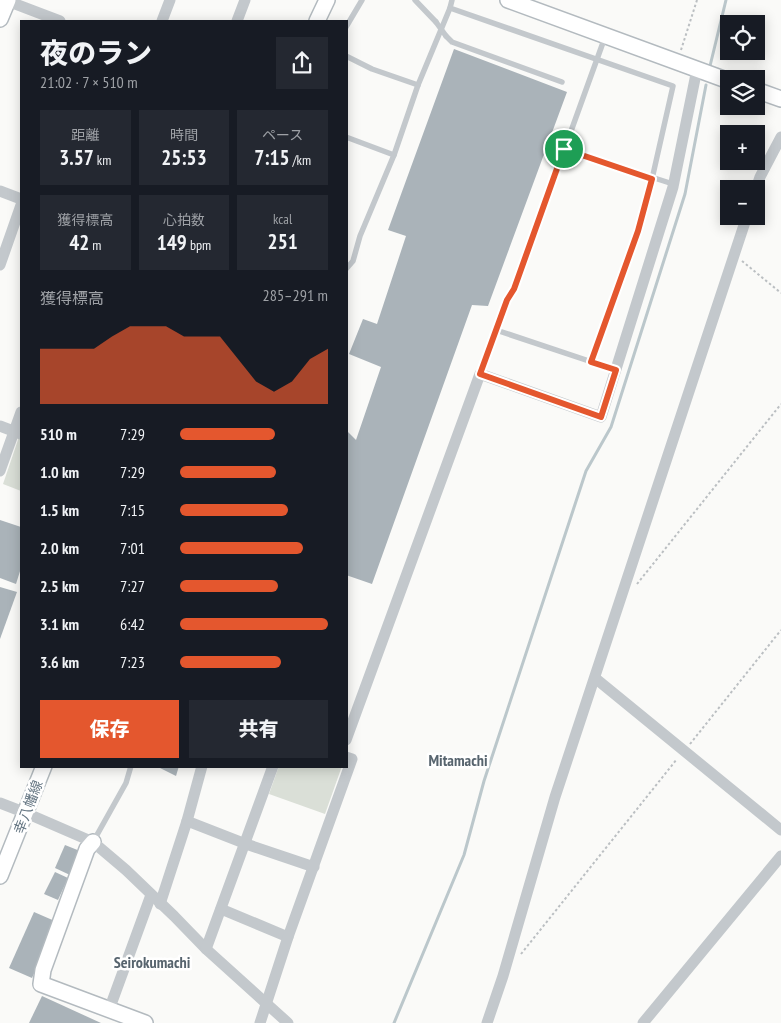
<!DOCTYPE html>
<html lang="ja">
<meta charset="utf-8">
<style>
:root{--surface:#171b24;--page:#242831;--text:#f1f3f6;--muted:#9ea1a6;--accent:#e4572e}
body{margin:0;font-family:"PT Sans Narrow","Noto Sans JP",sans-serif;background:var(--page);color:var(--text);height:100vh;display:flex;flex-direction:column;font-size:19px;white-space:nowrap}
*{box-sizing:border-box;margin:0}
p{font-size:16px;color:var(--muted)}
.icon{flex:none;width:28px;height:28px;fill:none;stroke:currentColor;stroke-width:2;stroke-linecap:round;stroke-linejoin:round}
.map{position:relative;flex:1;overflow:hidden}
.side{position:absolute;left:20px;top:20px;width:328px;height:748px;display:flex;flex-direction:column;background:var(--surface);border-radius:0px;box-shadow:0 2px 12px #0003}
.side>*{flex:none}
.tools{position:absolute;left:720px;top:15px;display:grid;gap:10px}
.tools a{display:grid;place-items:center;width:45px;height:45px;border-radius:0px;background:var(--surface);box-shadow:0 2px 12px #0003;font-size:25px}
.pin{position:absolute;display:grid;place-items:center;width:42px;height:42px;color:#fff;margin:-21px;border:2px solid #fff;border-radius:50%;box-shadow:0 1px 5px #0007}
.round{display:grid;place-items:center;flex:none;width:52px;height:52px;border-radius:0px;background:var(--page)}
.head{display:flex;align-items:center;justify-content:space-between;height:85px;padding:0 20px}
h1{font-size:28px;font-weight:800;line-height:38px}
.metrics{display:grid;grid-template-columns:repeat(3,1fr);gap:8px;height:85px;padding:5px 20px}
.metrics div{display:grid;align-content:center;border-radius:0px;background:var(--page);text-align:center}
.metrics b{font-size:21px;font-weight:800}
.metrics small{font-size:14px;font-weight:400}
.metrics p{font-size:14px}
.chart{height:140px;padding:10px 20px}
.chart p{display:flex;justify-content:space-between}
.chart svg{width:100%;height:90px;margin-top:5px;fill:var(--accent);opacity:.7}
.button{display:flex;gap:10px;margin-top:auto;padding:10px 20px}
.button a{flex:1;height:58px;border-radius:0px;background:var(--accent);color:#fff;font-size:20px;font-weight:800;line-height:58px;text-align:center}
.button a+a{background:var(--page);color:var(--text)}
ul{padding:0 20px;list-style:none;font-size:16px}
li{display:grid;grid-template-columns:80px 60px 1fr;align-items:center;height:38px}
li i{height:12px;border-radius:6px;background:var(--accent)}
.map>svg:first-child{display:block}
</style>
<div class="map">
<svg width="781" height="1023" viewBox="0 0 781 1023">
<rect width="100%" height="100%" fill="#fafaf8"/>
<!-- green -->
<g fill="#dadfd7">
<polygon points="19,437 21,438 21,491 3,484"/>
<polygon points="279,766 342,766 325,814 269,794"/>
</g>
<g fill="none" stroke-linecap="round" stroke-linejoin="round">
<!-- stream -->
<g stroke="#bbc7cb" stroke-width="3">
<polyline points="710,66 726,0"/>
<polyline points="394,1023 464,855 484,781 586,471 611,427 685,194 706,85"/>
</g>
</g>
<!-- building -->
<g fill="#aab3b9">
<polygon points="454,49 567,92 488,306 472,305 372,584 346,575 346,438 348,432 356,440 381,367 349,354 363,319 377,324 406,236 388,230"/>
<polygon points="0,520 21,527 21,568 16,584 0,578"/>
<polygon points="0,587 17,592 0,639"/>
<polygon points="156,766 179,766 176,776"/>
<polygon points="65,845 80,851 70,875 55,868"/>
<polygon points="55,872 68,878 58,900 44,894"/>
<polygon points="34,912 57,922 32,978 9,968"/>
<polygon points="42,996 101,1023 29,1023"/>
</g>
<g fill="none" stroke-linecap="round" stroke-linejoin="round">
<defs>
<g id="secondary">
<polyline points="508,0 729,81"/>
<polyline points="0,19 8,0"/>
<polyline points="317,21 327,0"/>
<polyline points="756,90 781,99"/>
<polyline points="93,842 87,849 43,970 41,984 145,1023"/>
<polyline points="0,876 44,766"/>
</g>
</defs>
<!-- secondary casing -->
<use href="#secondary" stroke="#b3babf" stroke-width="18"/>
<!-- path -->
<g stroke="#bbbfc2" stroke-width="2" stroke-dasharray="2.5 2.5" stroke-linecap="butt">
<polyline points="681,50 697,0"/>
<polyline points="742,261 781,293"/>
<polyline points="637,584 781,404"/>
<polyline points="690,744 781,630"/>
<polyline points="521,954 677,759"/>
</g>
<!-- lane -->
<g stroke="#c3c8cc" stroke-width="5.5">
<polyline points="415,0 436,22"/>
<polyline points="452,0 450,8 673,86 652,179 638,231 591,362"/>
<polyline points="346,27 362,0"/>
<polyline points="446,36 452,42 562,82"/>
<polyline points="346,56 372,69 418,85"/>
<polyline points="346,137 394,155"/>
<polyline points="564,149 673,184"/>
<polyline points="346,269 353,261 360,236 394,155 418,85 450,8"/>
<polyline points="496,330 616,370"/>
<polyline points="480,374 507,299 514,289 605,37"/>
<polyline points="93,842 126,783 131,766"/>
</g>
<!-- street -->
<g stroke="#c3c8cc" stroke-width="11">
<polyline points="5,0 60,21"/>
<polyline points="162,21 170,0"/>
<polyline points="237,21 245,0"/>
<polyline points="756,189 760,177 781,137"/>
<polyline points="0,191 21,199"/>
<polyline points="0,265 21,205"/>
<polyline points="0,426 21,434"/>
<polyline points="0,471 21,412"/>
<polyline points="595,678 781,830"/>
<polyline points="346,740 480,374 601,417 673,187 697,69"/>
<polyline points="0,803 26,813 93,842 126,870 174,916 206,949 288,1023"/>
<polyline points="187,821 246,844 314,867"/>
<polyline points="160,904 187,821 202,766"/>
<polyline points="221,909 288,937"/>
<polyline points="206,949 273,766"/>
<polyline points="109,1010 151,895"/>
<polyline points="260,1023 288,937 352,759 346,757"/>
<polyline points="487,1023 503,976 555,797 747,216"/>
<polyline points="643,1023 781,856"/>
</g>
<!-- secondary -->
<use href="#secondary" stroke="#fff" stroke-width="15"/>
<!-- lane-bridge -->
<polyline stroke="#c3c8cc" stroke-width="5.5" points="436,22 446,36"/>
</g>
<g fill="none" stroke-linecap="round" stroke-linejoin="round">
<defs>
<polygon id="route" points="564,149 652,179 638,231 591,362 616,370 601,417 480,374 507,300 514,289"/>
</defs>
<!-- route casing -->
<use href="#route" stroke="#fff" stroke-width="10"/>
<!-- route -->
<use href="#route" stroke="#e4572e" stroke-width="6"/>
</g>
<g text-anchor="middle" stroke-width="5" stroke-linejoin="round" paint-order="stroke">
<!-- street labels -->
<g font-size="14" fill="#657683" stroke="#fff">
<text transform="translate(28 807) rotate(-69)" y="5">幸八幡線</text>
</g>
<!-- quarter labels -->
<g font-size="16" font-weight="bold" fill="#57646e" stroke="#fff">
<text x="458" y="766">Mitamachi</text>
<text x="152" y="968">Seirokumachi</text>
</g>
</g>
</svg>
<div class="tools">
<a><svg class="icon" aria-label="locate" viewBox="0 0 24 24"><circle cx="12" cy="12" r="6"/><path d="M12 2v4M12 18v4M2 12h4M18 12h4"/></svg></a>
<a><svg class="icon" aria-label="layers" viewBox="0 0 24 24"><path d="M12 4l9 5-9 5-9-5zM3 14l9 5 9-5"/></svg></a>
<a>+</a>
<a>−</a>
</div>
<div class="pin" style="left:564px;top:149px;background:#1e9e55"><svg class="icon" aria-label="arrive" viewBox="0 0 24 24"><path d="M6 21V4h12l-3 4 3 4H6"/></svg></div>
<section class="side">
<div class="head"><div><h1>夜のラン</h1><p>21:02 · 7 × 510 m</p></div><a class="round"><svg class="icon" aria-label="share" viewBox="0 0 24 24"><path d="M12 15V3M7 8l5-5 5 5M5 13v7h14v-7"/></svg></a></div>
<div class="metrics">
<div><p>距離</p><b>3.57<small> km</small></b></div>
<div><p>時間</p><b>25:53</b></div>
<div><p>ペース</p><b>7:15<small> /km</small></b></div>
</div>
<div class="metrics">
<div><p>獲得標高</p><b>42<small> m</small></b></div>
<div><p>心拍数</p><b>149<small> bpm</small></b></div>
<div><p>kcal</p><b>251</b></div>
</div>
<div class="chart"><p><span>獲得標高</span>285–291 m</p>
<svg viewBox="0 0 160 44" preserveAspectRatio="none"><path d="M0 44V17L10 17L20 17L30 17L40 11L50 6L60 6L70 6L80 11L90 11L100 11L110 22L120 33L130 38L140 33L150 22L160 17V44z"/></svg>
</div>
<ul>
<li><b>510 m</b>7:29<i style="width:64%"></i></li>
<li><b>1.0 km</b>7:29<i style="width:65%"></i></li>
<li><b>1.5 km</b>7:15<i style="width:73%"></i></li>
<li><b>2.0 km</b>7:01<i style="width:83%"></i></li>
<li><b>2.5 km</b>7:27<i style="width:66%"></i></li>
<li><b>3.1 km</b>6:42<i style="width:100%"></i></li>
<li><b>3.6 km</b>7:23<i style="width:68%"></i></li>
</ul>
<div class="button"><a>保存</a><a>共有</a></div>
</section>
</div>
